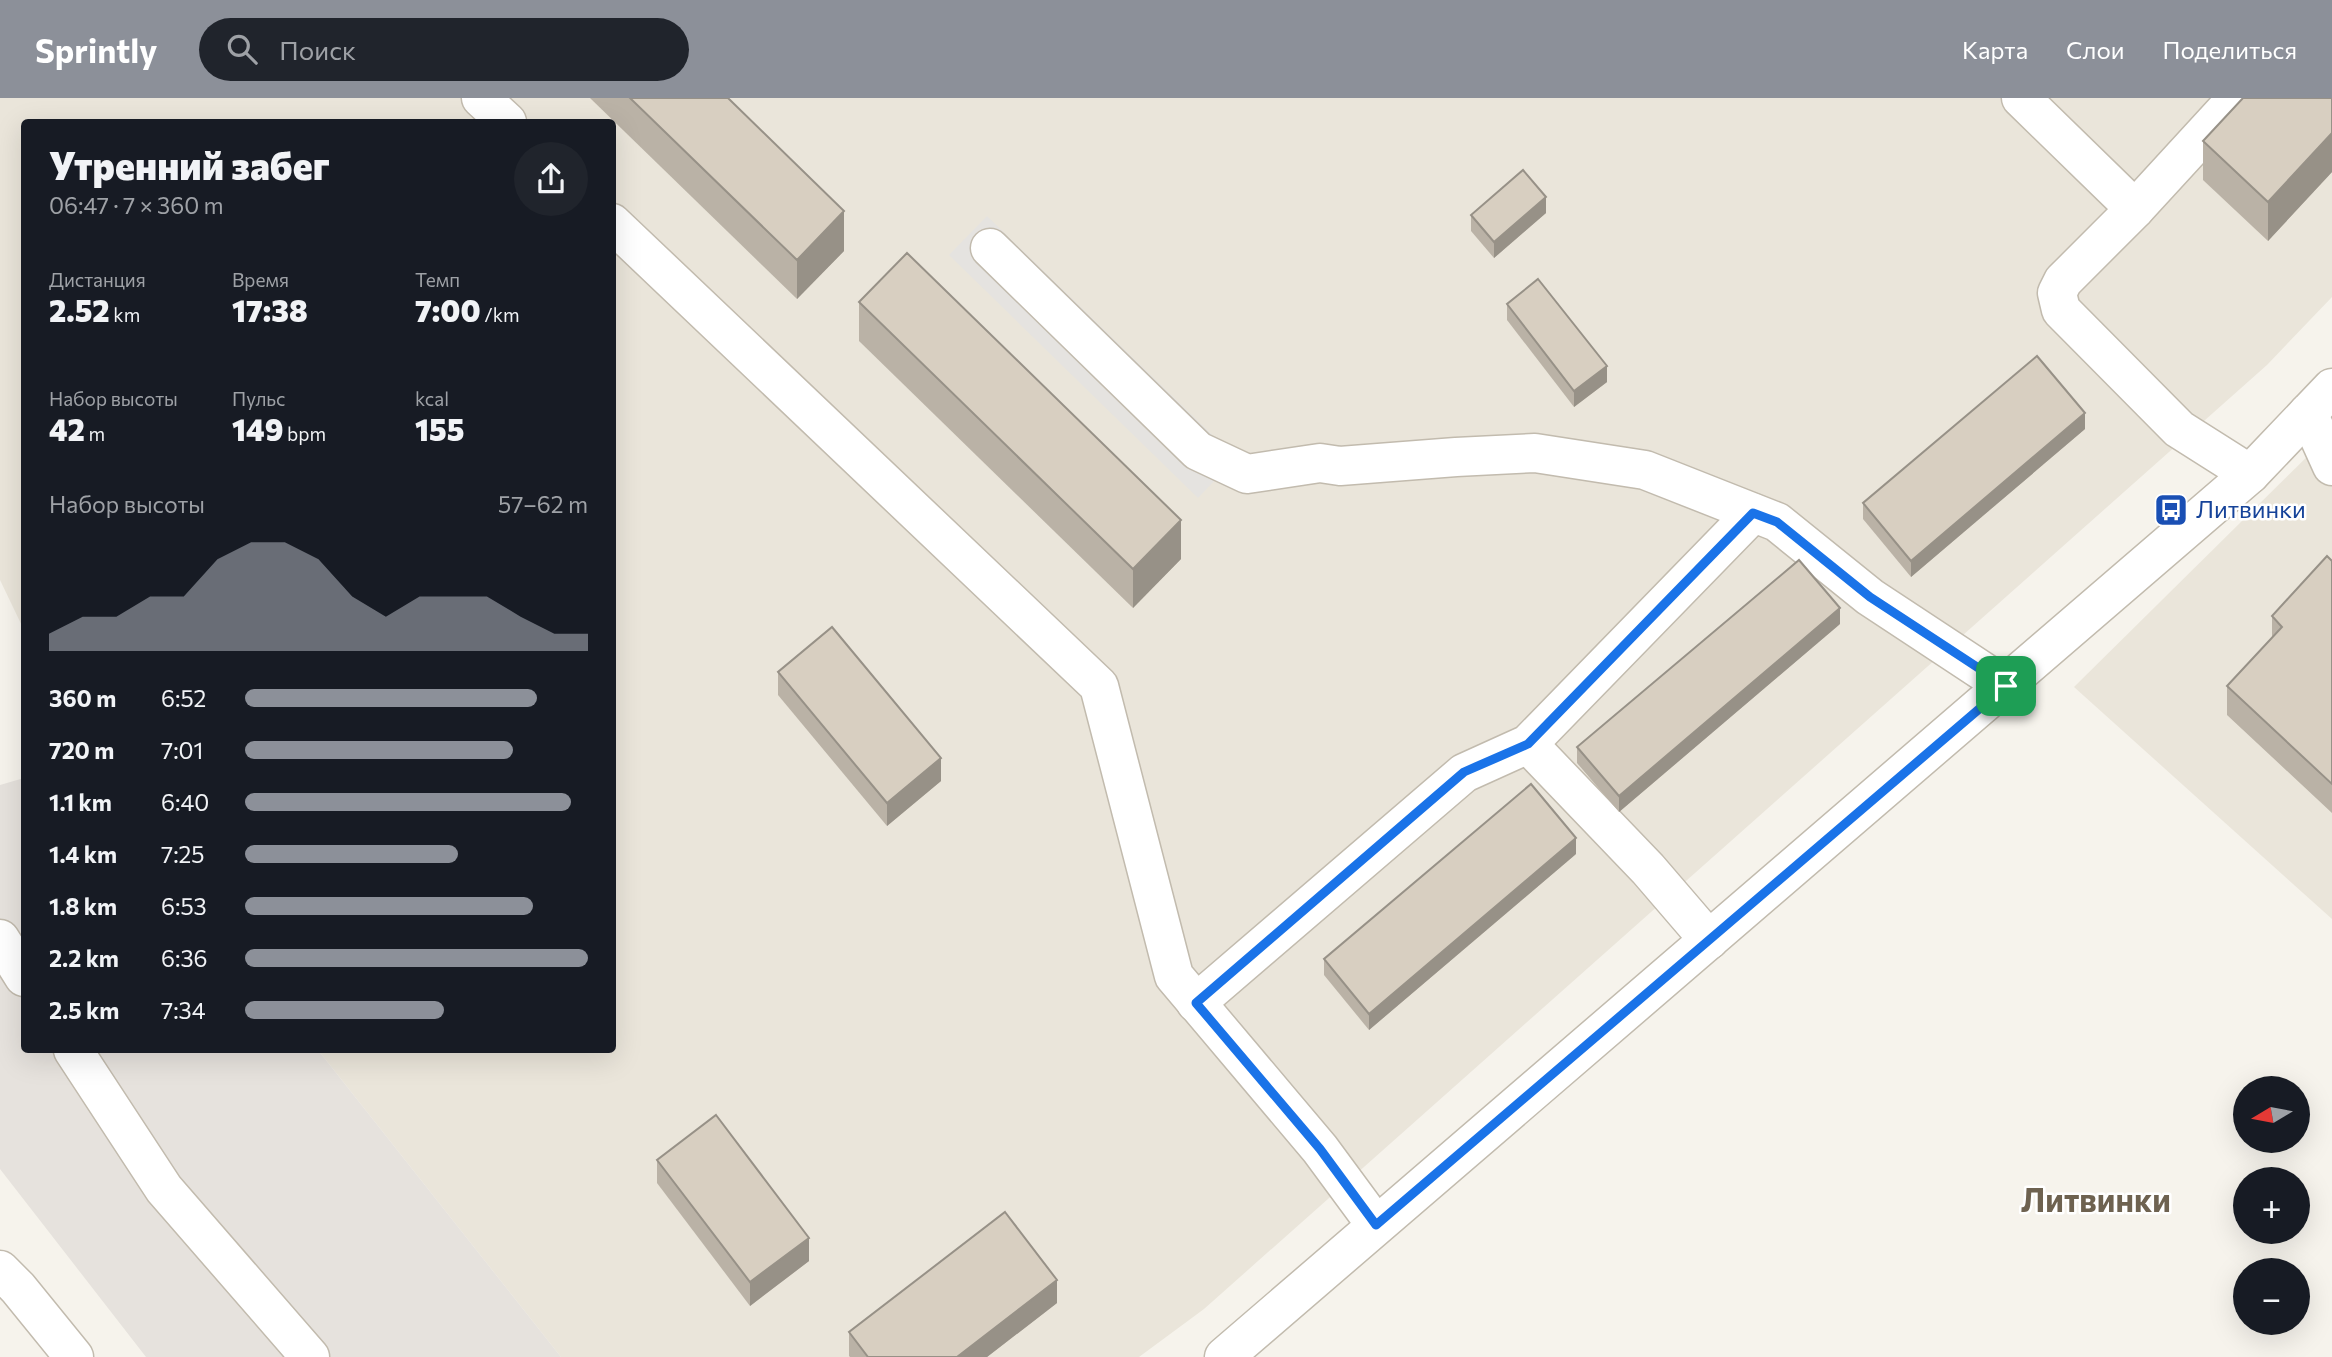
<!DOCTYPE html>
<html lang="ru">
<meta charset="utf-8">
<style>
:root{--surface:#171b24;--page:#20242c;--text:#f1f3f6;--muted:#9ea1a6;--accent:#8c9099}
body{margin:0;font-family:Commissioner,sans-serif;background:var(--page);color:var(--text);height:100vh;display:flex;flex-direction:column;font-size:26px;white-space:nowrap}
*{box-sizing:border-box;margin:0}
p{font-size:23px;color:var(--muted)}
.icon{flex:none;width:38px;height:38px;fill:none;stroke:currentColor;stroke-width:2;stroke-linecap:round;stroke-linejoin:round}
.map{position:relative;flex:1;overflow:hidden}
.drawer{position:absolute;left:21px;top:21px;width:595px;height:934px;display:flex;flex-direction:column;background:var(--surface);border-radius:7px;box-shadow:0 7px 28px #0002}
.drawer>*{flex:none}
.needle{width:46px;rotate:260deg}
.controls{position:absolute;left:2233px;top:978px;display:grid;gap:14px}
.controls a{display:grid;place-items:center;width:77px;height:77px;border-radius:50%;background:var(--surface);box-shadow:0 7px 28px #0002;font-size:35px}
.pin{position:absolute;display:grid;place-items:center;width:60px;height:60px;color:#fff;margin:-30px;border-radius:14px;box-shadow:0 4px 10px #0006}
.round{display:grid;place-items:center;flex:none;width:74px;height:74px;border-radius:37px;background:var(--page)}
.overview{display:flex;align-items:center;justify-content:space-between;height:119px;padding:0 28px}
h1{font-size:38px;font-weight:800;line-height:52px}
.stats{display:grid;grid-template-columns:repeat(3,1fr);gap:10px;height:119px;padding:7px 28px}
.stats div{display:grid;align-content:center}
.stats b{font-size:30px;font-weight:800}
.stats small{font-size:19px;font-weight:400}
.stats p{font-size:19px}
.chart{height:196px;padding:14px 28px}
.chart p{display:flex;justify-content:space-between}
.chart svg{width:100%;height:126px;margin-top:7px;fill:var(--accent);opacity:.7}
ul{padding:0 28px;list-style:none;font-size:23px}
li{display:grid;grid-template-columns:112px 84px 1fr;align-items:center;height:52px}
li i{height:18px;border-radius:9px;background:var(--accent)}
header{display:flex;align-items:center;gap:42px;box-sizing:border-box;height:98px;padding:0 35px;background:var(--accent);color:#fff}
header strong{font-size:33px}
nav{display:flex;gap:38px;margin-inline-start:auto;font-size:24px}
.search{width:490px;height:63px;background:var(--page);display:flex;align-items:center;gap:18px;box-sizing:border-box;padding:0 24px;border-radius:38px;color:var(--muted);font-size:26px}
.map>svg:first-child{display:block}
</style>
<header>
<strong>Sprintly</strong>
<div class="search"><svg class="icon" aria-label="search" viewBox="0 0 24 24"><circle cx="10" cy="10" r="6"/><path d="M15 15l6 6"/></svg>Поиск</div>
<nav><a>Карта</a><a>Слои</a><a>Поделиться</a></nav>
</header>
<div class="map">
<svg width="2332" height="1259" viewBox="0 0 2332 1259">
<rect width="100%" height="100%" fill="#f6f3ec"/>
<!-- residential -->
<g fill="#eae5da">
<polygon points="0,0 2332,0 2332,199 2267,267 1204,1211 1139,1259 561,1259 318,952 612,952 612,24 24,24 24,532 0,482"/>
<polygon points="2332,334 2332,821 2074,589"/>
</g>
<!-- industrial -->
<polygon fill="#e6e2dd" points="24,680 24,952 318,952 561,1259 146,1259 0,1071 0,687"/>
<!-- parking -->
<polygon fill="#e5e3e0" points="987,118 1236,360 1198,400 949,157"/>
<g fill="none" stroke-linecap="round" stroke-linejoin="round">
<defs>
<g id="minor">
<polyline points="481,0 507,24"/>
<polyline points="2021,0 2135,111"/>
<polyline points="2237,0 2135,111 2063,183 2057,195 2061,212 2179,331 2250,376"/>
<polyline points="612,125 1099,588 1174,878 1320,1051 1376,1127"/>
<polyline points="990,150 1198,353 1247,376 1320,365 1340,368 1456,359 1535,355 1645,372 1777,424 1870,499 2005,588"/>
<polyline points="2308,315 2332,368"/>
<polyline points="1528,646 1648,771 1709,842"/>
<polyline points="0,841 24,879"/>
<polyline points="1196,905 1464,675 1528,646 1753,415"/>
<polyline points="73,952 164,1091 310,1259"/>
<polyline points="0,1172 18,1190 74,1259"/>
<polyline points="1224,1259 2250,376 2332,290"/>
</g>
</defs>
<!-- minor casing -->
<use href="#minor" stroke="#c2bbae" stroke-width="41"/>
<!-- minor -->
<use href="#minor" stroke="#fff" stroke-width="38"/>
</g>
<!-- wall -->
<g fill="#bab2a6">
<polygon points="590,0 728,0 844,153 797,201"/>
<polygon points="2332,0 2332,74 2268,143 2203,82 2203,43"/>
<polygon points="1546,115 1494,160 1471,133 1471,117"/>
<polygon points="859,204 1181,461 1133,510 859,243"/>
<polygon points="1507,206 1607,284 1574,309 1507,222"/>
<polygon points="2085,331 1911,479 1863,421 1863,405"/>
<polygon points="2332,463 2332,715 2227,617 2227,588 2272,540 2272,518"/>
<polygon points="1840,526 1619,714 1577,665 1577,649"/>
<polygon points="778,574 941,683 887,728 778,597"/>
<polygon points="1576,756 1369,932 1324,877 1324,861"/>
<polygon points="657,1062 809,1163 750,1208 657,1085"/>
<polygon points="1057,1205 987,1259 850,1259 849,1258 849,1234"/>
</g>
<!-- shaded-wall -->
<g fill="#979187">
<polygon points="2332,35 2332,74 2268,143 2268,104"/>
<polygon points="1546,99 1546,115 1494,160 1494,144"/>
<polygon points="844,113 844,153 797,201 797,162"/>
<polygon points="1607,268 1607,284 1574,309 1574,293"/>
<polygon points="2085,315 2085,331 1911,479 1911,463"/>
<polygon points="1181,422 1181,461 1133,510 1133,471"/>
<polygon points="1840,510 1840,526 1619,714 1619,698"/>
<polygon points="941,660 941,683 887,728 887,705"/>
<polygon points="1576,740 1576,756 1369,932 1369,916"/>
<polygon points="809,1140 809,1163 750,1208 750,1184"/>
<polygon points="1057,1182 1057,1205 987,1259 957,1259"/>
</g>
<!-- building -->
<g fill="#d8cfc1" stroke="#979187" stroke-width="2">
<polygon points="630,0 728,0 844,113 797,162"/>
<polygon points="2243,0 2332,0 2332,35 2268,104 2203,43"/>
<polygon points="1523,72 1546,99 1494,144 1471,117"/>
<polygon points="907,155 1181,422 1133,471 859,204"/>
<polygon points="1538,181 1607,268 1574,293 1507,206"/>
<polygon points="2037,258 2085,315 1911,463 1863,405"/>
<polygon points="2327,458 2332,463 2332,686 2227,588 2282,529 2272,518"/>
<polygon points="1799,462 1840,510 1619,698 1577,649"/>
<polygon points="832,529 941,660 887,705 778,574"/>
<polygon points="1531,686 1576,740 1369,916 1324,861"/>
<polygon points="716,1017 809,1140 750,1184 657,1062"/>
<polygon points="1005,1114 1057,1182 957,1259 868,1259 849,1234"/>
</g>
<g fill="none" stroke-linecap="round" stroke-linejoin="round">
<defs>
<polygon id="route" points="1753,415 1777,424 1870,499 2006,588 1376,1127 1320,1051 1196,905 1464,674 1528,646"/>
</defs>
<!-- route casing -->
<use href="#route" stroke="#fff" stroke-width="14"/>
<!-- route -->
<use href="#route" stroke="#1a73e8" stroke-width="9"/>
</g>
<!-- icons -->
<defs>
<symbol id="bus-square" viewBox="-11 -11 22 22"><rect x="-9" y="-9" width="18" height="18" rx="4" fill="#1a4fb4" stroke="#fff"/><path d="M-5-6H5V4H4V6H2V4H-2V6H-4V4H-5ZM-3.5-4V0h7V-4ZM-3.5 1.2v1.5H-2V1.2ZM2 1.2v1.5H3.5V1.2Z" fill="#fff"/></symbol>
</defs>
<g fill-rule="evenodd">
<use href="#bus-square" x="2152" y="393" width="38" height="38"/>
</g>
<g text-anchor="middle" stroke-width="5" stroke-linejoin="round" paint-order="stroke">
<!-- transit labels -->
<g font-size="24" fill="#164399" stroke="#fff" text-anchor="start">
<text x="2196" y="420">Литвинки</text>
</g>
<!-- district labels -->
<g font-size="32" font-weight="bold" fill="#6e6250" stroke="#fff">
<text x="2096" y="1114">Литвинки</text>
</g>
</g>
</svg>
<div class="controls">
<a><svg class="needle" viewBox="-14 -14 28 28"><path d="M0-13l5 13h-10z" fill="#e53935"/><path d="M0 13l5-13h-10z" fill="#9ea1a6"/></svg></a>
<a>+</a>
<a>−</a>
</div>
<div class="pin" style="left:2006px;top:588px;background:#1e9e55"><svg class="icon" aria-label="arrive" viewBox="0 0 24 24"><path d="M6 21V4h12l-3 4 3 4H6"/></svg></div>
<section class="drawer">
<div class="overview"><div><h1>Утренний забег</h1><p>06:47 · 7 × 360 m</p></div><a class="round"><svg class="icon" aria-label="share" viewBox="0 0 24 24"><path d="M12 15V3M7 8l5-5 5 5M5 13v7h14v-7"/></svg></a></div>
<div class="stats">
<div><p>Дистанция</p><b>2.52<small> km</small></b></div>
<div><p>Время</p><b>17:38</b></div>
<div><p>Темп</p><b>7:00<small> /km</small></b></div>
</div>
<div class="stats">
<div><p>Набор высоты</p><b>42<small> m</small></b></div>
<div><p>Пульс</p><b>149<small> bpm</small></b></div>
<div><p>kcal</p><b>155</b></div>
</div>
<div class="chart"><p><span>Набор высоты</span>57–62 m</p>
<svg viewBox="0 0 160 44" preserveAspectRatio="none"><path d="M0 44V38L10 32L20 32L30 25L40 25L50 12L60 6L70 6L80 12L90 25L100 32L110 25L120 25L130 25L140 32L150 38L160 38V44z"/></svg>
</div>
<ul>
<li><b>360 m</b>6:52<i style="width:85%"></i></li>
<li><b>720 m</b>7:01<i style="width:78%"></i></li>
<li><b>1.1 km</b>6:40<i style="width:95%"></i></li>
<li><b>1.4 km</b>7:25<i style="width:62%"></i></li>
<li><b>1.8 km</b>6:53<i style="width:84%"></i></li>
<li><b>2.2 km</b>6:36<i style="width:100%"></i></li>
<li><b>2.5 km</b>7:34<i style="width:58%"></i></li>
</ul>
</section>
</div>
